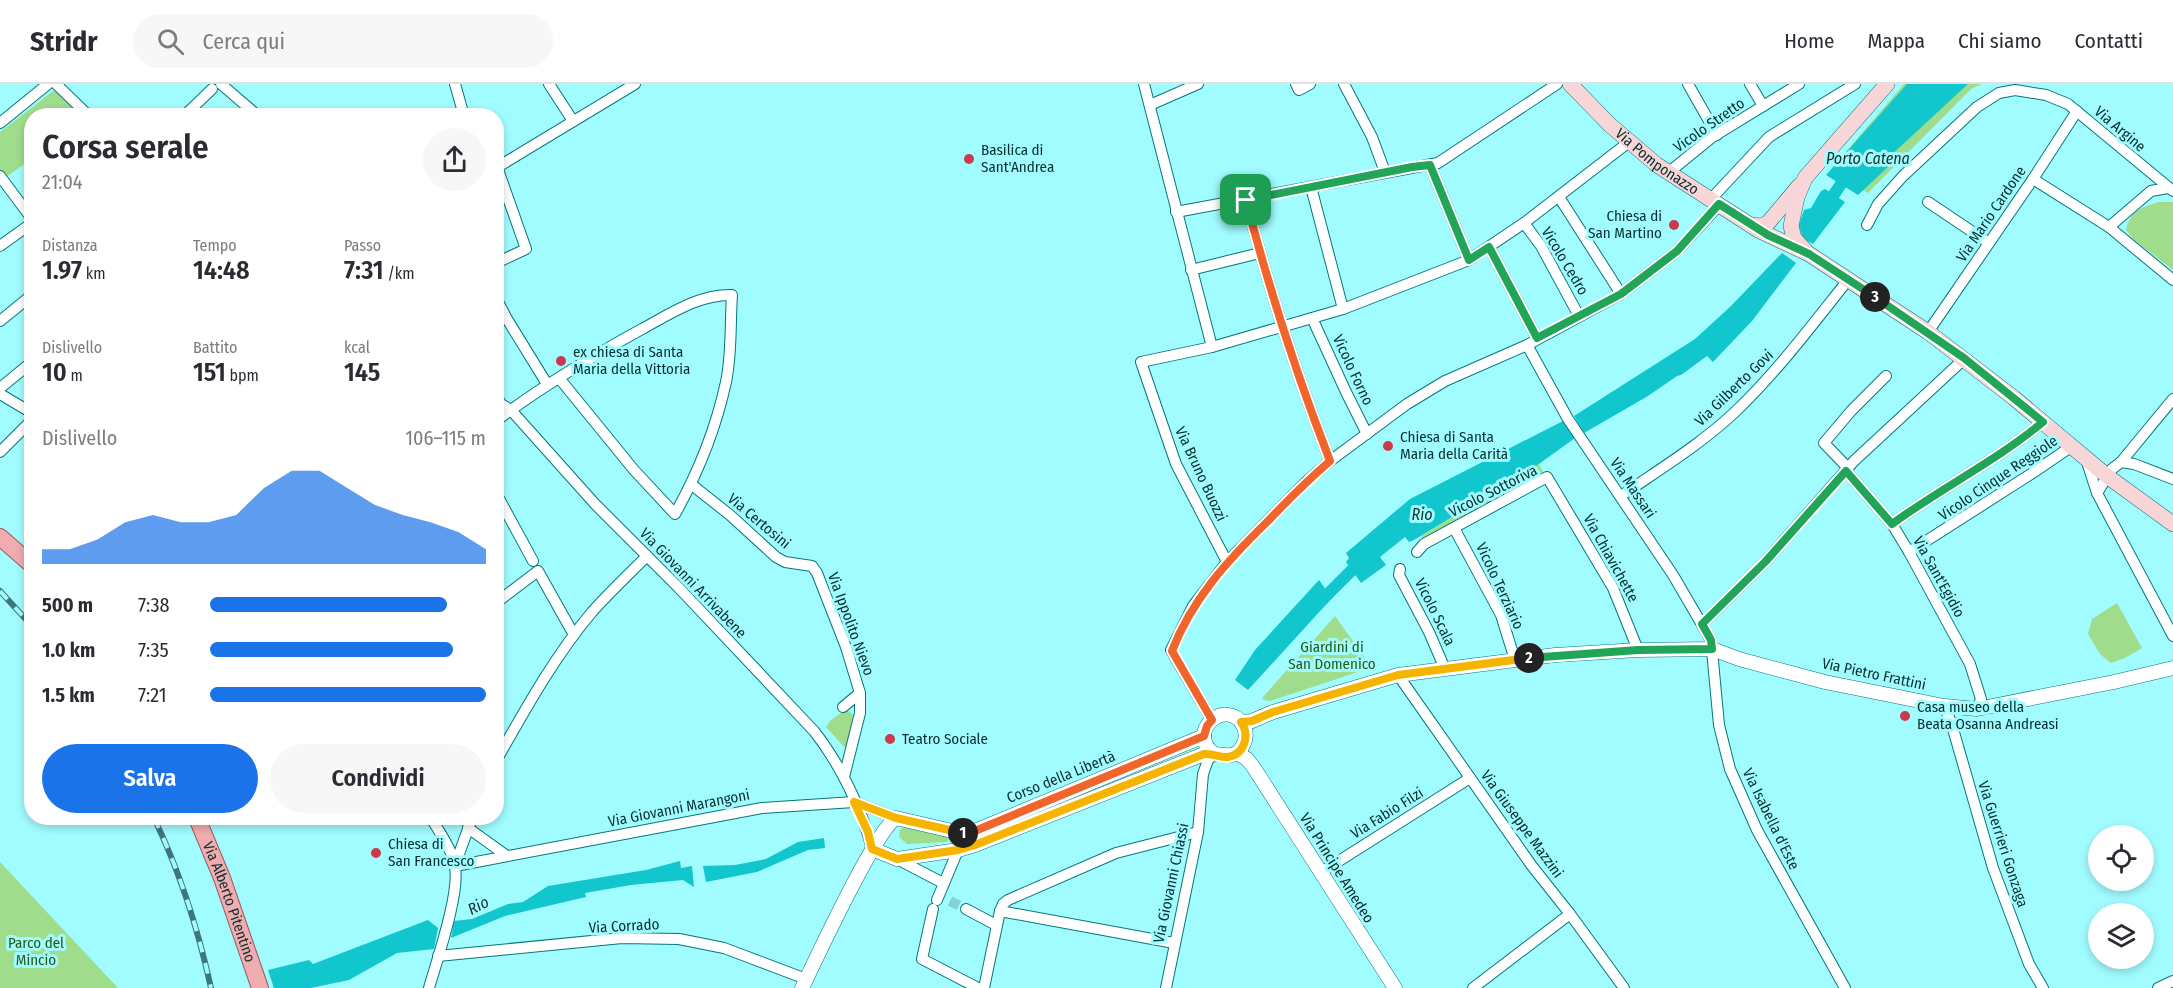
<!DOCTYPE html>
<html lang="it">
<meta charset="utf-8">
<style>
:root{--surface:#fff;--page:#f7f7f7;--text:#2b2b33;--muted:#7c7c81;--line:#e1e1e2;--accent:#1a73e8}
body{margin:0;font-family:"Fira Sans Condensed",sans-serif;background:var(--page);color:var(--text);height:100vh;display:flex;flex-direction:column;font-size:22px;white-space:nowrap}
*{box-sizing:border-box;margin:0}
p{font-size:20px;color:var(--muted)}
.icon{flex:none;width:33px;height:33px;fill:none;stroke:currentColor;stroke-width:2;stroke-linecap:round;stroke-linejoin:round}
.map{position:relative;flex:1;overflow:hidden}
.side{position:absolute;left:24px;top:24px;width:480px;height:717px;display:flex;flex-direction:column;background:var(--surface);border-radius:24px;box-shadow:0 3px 9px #0003}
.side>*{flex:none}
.tools{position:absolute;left:2088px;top:741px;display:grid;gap:12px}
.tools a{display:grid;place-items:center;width:66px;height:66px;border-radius:50%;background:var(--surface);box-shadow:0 3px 9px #0003;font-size:30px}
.pin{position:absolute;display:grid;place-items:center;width:51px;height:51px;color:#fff;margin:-26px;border-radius:12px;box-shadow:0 3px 9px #0006}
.km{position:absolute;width:30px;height:30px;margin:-15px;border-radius:50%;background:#222;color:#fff;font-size:16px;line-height:30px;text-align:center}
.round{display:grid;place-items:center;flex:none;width:63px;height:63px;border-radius:32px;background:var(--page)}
.summary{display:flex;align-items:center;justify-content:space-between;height:102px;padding:0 18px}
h1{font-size:33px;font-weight:600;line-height:45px}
.stats{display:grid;grid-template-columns:repeat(3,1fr);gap:9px;height:102px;padding:6px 18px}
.stats div{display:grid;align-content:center}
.stats b{font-size:26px;font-weight:600}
.stats small{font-size:16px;font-weight:400}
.stats p{font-size:16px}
.chart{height:168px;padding:12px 18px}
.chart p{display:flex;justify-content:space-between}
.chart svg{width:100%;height:108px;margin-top:6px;fill:var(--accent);opacity:.7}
.cta{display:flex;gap:12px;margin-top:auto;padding:12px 18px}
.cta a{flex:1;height:69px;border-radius:36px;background:var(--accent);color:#fff;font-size:24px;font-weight:600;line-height:69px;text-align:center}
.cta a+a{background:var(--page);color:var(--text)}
ul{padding:0 18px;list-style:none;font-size:20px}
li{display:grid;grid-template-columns:96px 72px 1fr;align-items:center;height:45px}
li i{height:15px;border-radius:8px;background:var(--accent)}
header{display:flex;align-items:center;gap:36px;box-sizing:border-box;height:84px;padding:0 30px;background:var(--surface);border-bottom:2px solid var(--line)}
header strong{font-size:28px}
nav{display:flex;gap:33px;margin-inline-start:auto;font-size:21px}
.search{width:420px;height:54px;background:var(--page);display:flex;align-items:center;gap:15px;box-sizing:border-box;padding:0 21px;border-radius:33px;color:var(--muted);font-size:22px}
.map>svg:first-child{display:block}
</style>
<header>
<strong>Stridr</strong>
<div class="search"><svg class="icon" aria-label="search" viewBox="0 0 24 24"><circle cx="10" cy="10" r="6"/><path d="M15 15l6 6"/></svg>Cerca qui</div>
<nav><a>Home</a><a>Mappa</a><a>Chi siamo</a><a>Contatti</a></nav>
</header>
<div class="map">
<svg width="2173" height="904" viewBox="0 0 2173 904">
<rect width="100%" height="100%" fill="#a1fcff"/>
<!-- green -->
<g fill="#9fdd8c">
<polygon points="1904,0 1982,0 1971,5 1868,109 1832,84"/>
<polygon points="57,4 83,31 32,32 31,75 5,94 0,88 0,48"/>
<path d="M2158 118H2173V186L2133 155 2126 146C2130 127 2141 124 2158 118Z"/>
<polygon points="1539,380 1543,388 1424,458 1421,452"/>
<polygon points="2117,519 2142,564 2125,574 2111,579 2100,570 2088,550 2092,535"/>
<polygon points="1335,532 1368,578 1367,585 1270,617 1264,616 1262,614"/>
<polygon points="846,625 853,631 847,666 826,643 830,637"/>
<polygon points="906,742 950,753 950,755 946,758 907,760 899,753 900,746"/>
<polygon points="0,778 118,904 0,904"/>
</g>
<!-- water -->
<g fill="#11c6cc">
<polygon points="1907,0 1968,0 1888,74 1889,82 1858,111 1826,91"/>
<polygon points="1825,105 1845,118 1813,160 1803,154 1799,141 1804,126 1811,124 1821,107"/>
<polygon points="1782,169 1796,179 1752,237 1713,278 1707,272 1681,291 1677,292 1648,312 1584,349 1574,332 1695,255 1731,222"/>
<polygon points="1563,337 1575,354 1539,380 1414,456 1409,458 1405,453 1380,473 1386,481 1361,499 1346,478 1349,474 1346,469 1410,415"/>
<polygon points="1319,496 1332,514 1248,606 1235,596 1255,566"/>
<polygon points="824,754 825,764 808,766 757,788 706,798 703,782 735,781 766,775 798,758"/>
<polygon points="680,777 681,784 692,782 694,803 683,796 631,801 585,809 586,813 505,832 451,854 454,837 472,835 508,820 523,818 548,802 646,786"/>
<polygon points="428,836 438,844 434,865 397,869 349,896 311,904 274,904 268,886 309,876 313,880"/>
</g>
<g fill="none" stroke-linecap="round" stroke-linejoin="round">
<!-- canal -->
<g stroke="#11c6cc" stroke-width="12">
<polyline points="1825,124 1841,100"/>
<polyline points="1317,521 1352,486 1363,477"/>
</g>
<!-- minor-tunnel -->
<polyline stroke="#82d3d6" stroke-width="10" stroke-dasharray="10 5" stroke-linecap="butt" points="950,817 966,825"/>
<defs>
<g id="minor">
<polyline points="56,0 89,32"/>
<polyline points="221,0 258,32"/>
<polyline points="455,0 464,32"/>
<polyline points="549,0 573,37"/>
<polyline points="1144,0 1212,263"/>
<polyline points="1296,0 1299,6 1310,0"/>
<polyline points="1344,0 1372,53 1385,88"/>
<polyline points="1688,0 1717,51"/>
<polyline points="1750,0 1763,22"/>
<polyline points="1150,21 1198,0"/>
<polyline points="184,32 212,5"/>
<polyline points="0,39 48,0"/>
<polyline points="1430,81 1469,176"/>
<polyline points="496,84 635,0"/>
<polyline points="1668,89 1711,54 1799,0"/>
<polyline points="0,92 32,135"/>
<polyline points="2033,95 2109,143 2173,196"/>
<polyline points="1311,103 1343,225"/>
<polyline points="1559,113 1621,210"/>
<polyline points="1711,115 1769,53 1855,0"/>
<path d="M1246 116C1269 205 1297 292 1330 377"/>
<polyline points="1928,118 1989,159"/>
<polyline points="1176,128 1438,79 1557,0"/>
<polyline points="1524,139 1541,162 1579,232"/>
<polyline points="1867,141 1878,120 1903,92 1977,23 1999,9 2015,6 2046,11 2068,20 2173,107"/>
<polyline points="2109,143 2151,107 2168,104"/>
<polyline points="0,162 32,139"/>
<polyline points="1489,163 1537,254"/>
<polyline points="496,179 526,165 497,83"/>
<polyline points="1191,186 1260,169"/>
<polyline points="496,214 507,235 547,300"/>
<polyline points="1312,234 1346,308 1367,350"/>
<polyline points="0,237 32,211"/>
<polyline points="1928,248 2033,95 2077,27"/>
<polyline points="1527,261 1568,335 1673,491 1711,556 1719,641 1730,685 1757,746 1845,904"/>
<polyline points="0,304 32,278"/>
<polyline points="0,310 32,329"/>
<path d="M496 312 501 320 511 326 595 420 678 503 814 647C840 680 862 725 872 765"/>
<path d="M496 337C542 302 591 273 642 245 670 230 699 210 732 211 730 239 732 270 726 298 716 344 698 389 675 430L634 386 559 294"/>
<polyline points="0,368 32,336"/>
<polyline points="2086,375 2097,409"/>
<polyline points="2121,378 2173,315"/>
<polyline points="1848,384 1824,359 1851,327 1886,292"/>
<polyline points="1846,387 1892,440 1909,468 1970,580 1981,615 1977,625"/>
<polyline points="2173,395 2134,380 2121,378 2112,385 2097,409 2173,552"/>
<polyline points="692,401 730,431 776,473 785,478 812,482 817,489 846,563 860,609 860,629 844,693"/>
<polyline points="496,409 533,477"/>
<path d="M1621 412C1660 385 1701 360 1735 328 1777 288 1812 241 1848 196"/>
<path d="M1892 440C1941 404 1996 377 2043 338"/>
<polyline points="1454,444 1501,531 1515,576"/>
<polyline points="1417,468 1424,460 1547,393 1613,504 1638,566"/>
<polyline points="1909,468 2034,388 2072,362"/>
<polyline points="1227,478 1176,380 1141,278 1212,263 1343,225 1469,176 1524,139 1629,58"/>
<polyline points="1400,485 1399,491 1429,548 1445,585"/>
<polyline points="497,518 538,487 574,551"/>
<polyline points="1702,540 1766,477 1854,377 1964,275"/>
<polyline points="1398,591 1532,782 1570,830 1624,904"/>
<polyline points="1944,622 1951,638 1993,784 2029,880 2043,904"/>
<polyline points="843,623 860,609"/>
<polyline points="1212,636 1171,566 1193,522 1227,478 1307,397 1330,377 1407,320 1445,297 1527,261 1621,210 1677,167 1720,120"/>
<path d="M496 677C525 626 554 573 592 528 609 509 629 490 647 472"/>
<polyline points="468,744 507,772"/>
<polyline points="897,775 943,799"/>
<polyline points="455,781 472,734"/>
<polyline points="455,782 762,724 854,718 896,734"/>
<polyline points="1320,789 1470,694"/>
<polyline points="937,816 958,766"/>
<polyline points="933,825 922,875 978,904"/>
<polyline points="966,825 996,841"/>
<polyline points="1174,859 1000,827 1003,820 1008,816 1116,769 1198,748"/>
<polyline points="438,872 622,854 679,855 724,864 806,895"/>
<path d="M429 904C437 876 460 809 455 783 452 765 440 749 431 734"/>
<polyline points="984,904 1000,827"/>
<polyline points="1166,904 1198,748 1203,690 1208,676 1214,670"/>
<polyline points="1473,904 1570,830"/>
<polyline points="2158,904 2173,897"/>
</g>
<g id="tertiary">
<polyline points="1241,638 1252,637 1273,628 1398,591 1555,571 1638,566 1712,565 1739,575 1825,598 1944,622 1977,625 2114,598 2173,584"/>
<polyline points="1237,669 1247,675 1254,684 1395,904"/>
<path d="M872 765 897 775 958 766 975 761 1204 670C1219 667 1236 680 1244 659 1247 653 1246 647 1243 641 1226 613 1185 648 1214 670"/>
<path d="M802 904C816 875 875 747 896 734L965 750 970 749 1204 652"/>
</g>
<g id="secondary">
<path id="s1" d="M1570 0 1610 41 1657 81 1758 146 1809 170 1928 248 2014 314 2107 392 2173 440"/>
<polyline points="1751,141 1761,142 1768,139 1799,102"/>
<polyline points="1805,166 1794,154 1791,142 1797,113 1805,94 1887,0"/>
</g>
<g id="primary">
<polyline points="0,453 32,481"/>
<path id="s2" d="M197 734 222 794 260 904"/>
</g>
</defs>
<!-- minor casing -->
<use href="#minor" stroke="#05767a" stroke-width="12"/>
<!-- tertiary casing -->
<use href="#tertiary" stroke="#05767a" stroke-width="15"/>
<!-- secondary casing -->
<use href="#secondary" stroke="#05767a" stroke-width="16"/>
<!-- primary casing -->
<use href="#primary" stroke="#985c60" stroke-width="18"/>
<!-- minor -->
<use href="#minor" stroke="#fff" stroke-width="10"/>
<!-- tertiary -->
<use href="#tertiary" stroke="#fff" stroke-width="14"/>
<!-- secondary -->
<use href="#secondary" stroke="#f8d6d7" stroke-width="15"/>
<!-- primary -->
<use href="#primary" stroke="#f1acaf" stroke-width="16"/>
<defs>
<g id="rail">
<polyline points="0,507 32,542"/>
<path d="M154 734C180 788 198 845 211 904"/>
</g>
</defs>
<!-- rail casing -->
<use href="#rail" stroke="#3d777a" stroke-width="6"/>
<!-- rail -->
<use href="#rail" stroke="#a1fcff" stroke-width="4" stroke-dasharray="11" stroke-linecap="butt"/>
</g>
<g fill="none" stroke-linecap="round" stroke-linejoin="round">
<defs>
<path id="split-1" d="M963 749H970L1204 652 1207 642 1212 636 1172 567C1192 515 1228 476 1267 438 1287 417 1308 396 1330 377 1297 292 1269 205 1246 116"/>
<path id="split-2" d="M963 749 896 734 854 718 868 748 872 765 897 775 958 766 975 761 1204 670C1213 669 1220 674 1228 673 1245 670 1250 651 1241 638L1252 637 1273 628 1398 591 1529 574"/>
<path id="split-3" d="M1529 574 1638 566 1712 565 1711 556 1702 540 1766 477 1846 387 1892 440C1941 404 1996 377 2043 338L1964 274 1875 213"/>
<polyline id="split-4" points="1246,116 1412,83 1430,81 1469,176 1489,163 1537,254 1621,210 1677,167 1719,120 1768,151 1809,170 1875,213"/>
</defs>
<!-- split-1 casing -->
<use href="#split-1" stroke="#fff" stroke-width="12"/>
<!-- split-2 casing -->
<use href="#split-2" stroke="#fff" stroke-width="12"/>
<!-- split-3 casing -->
<use href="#split-3" stroke="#fff" stroke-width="12"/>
<!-- split-4 casing -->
<use href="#split-4" stroke="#fff" stroke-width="12"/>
<!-- split-1 -->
<use href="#split-1" stroke="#f0652b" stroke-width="8"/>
<!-- split-2 -->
<use href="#split-2" stroke="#f5b400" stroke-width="8"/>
<!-- split-3 -->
<use href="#split-3" stroke="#22a559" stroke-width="8"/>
<!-- split-4 -->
<use href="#split-4" stroke="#22a559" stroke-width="8"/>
</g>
<!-- markers -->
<g fill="#ca3a4b" stroke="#a1fcff" stroke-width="2">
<circle cx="969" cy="75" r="6"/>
<circle cx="1674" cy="141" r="6"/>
<circle cx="561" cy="277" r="6"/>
<circle cx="1388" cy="362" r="6"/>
<circle cx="1905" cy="632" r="6"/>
<circle cx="890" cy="655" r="6"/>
<circle cx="376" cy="769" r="6"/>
</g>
<g text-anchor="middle" stroke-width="6" stroke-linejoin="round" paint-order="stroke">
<!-- street labels -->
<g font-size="15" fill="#062f31" stroke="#a1fcff">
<text transform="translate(1709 41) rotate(-35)" y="5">Vicolo Stretto</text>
<text transform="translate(2120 45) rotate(40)" y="5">Via Argine</text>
<text dy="5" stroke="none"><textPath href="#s1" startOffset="117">Via Pomponazzo</textPath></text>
<text transform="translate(1991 130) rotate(-56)" y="5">Via Mario Cardone</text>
<text transform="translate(1565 177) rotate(59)" y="5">Vicolo Cedro</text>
<text transform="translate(1353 286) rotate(65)" y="5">Vicolo Forno</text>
<text transform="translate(1734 304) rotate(-44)" y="5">Via Gilberto Govi</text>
<text transform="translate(1201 390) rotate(65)" y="5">Via Bruno Buozzi</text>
<text transform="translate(1998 394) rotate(-34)" y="5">Vicolo Cinque Reggiole</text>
<text transform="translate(1633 404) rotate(56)" y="5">Via Massari</text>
<text transform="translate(1493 407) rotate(-27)" y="5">Vicolo Sottoriva</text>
<text transform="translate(759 437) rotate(40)" y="5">Via Certosini</text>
<text transform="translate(1611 474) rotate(61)" y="5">Via Chiavichette</text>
<text transform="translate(1939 493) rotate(61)" y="5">Via Sant'Egidio</text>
<text transform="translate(693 499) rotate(46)" y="5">Via Giovanni Arrivabene</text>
<text transform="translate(1500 502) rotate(65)" y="5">Vicolo Terziario</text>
<text transform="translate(1435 528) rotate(64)" y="5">Vicolo Scala</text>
<text transform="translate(851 540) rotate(70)" y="5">Via Ippolito Nievo</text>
<text transform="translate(1874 590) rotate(12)" y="5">Via Pietro Frattini</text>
<text transform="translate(1061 693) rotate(-22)" y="5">Corso della Libertà</text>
<text transform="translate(679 724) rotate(-11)" y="5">Via Giovanni Marangoni</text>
<text transform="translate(1387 729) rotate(-32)" y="5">Via Fabio Filzi</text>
<text transform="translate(1771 735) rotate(64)" y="5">Via Isabella d'Este</text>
<text transform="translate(1522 740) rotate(54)" y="5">Via Giuseppe Mazzini</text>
<text transform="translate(2003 760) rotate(72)" y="5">Via Guerrieri Gonzaga</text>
<text transform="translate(1337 784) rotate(58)" y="5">Via Principe Amedeo</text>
<text transform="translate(1171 799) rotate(-78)" y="5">Via Giovanni Chiassi</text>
<text dy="5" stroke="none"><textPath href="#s2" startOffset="90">Via Alberto Pitentino</textPath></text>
<text transform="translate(624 842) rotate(-3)" y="5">Via Corrado</text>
</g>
<!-- poi labels -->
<g font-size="15" fill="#062f31" stroke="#a1fcff" text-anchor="start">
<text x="981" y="71">Basilica di<tspan x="981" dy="17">Sant'Andrea</tspan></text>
<text x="1662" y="137" text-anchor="end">Chiesa di<tspan x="1662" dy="17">San Martino</tspan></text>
<text x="573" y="273">ex chiesa di Santa<tspan x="573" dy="17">Maria della Vittoria</tspan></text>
<text x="1400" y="358">Chiesa di Santa<tspan x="1400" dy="17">Maria della Carità</tspan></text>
<text x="1917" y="628">Casa museo della<tspan x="1917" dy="17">Beata Osanna Andreasi</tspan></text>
<text x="902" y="660">Teatro Sociale</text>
<text x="388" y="765">Chiesa di<tspan x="388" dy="17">San Francesco</tspan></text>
</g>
<!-- park labels -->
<g font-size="15" fill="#275914" stroke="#a1fcff">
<text x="1332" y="568">Giardini di<tspan x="1332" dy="17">San Domenico</tspan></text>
<text x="36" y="864">Parco del<tspan x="36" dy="17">Mincio</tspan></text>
</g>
<!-- water labels -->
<g font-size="16" font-style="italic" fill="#113132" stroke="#a1fcff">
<text x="1868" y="80">Porto Catena</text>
<text x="1422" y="436">Rio</text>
<text transform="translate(478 821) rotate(-27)" y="6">Rio</text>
</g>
</g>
</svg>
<div class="tools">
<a><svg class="icon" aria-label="locate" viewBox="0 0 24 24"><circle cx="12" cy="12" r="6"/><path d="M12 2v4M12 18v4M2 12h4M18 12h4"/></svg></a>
<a><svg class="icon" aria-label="layers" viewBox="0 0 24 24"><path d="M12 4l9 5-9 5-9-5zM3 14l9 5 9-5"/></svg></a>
</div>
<div class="pin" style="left:1246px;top:116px;background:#1e9e55"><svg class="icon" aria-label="arrive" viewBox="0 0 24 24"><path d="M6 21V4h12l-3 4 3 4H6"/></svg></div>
<b class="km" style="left:963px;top:749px">1</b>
<b class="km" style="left:1529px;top:574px">2</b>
<b class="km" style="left:1875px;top:213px">3</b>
<section class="side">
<div class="summary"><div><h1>Corsa serale</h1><p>21:04</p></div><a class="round"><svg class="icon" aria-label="share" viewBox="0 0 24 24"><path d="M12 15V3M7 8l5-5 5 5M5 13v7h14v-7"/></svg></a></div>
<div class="stats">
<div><p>Distanza</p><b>1.97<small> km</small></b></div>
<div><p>Tempo</p><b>14:48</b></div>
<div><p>Passo</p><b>7:31<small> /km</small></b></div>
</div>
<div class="stats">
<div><p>Dislivello</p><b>10<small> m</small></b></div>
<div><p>Battito</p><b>151<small> bpm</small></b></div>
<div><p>kcal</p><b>145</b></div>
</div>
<div class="chart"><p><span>Dislivello</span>106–115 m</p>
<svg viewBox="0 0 160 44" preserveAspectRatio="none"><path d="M0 44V38L10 38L20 34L30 27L40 24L50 27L60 27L70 24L80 13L90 6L100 6L110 13L120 20L130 24L140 27L150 31L160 38V44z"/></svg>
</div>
<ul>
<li><b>500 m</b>7:38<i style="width:86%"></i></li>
<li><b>1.0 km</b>7:35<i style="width:88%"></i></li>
<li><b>1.5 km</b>7:21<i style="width:100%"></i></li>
</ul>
<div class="cta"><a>Salva</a><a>Condividi</a></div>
</section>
</div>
